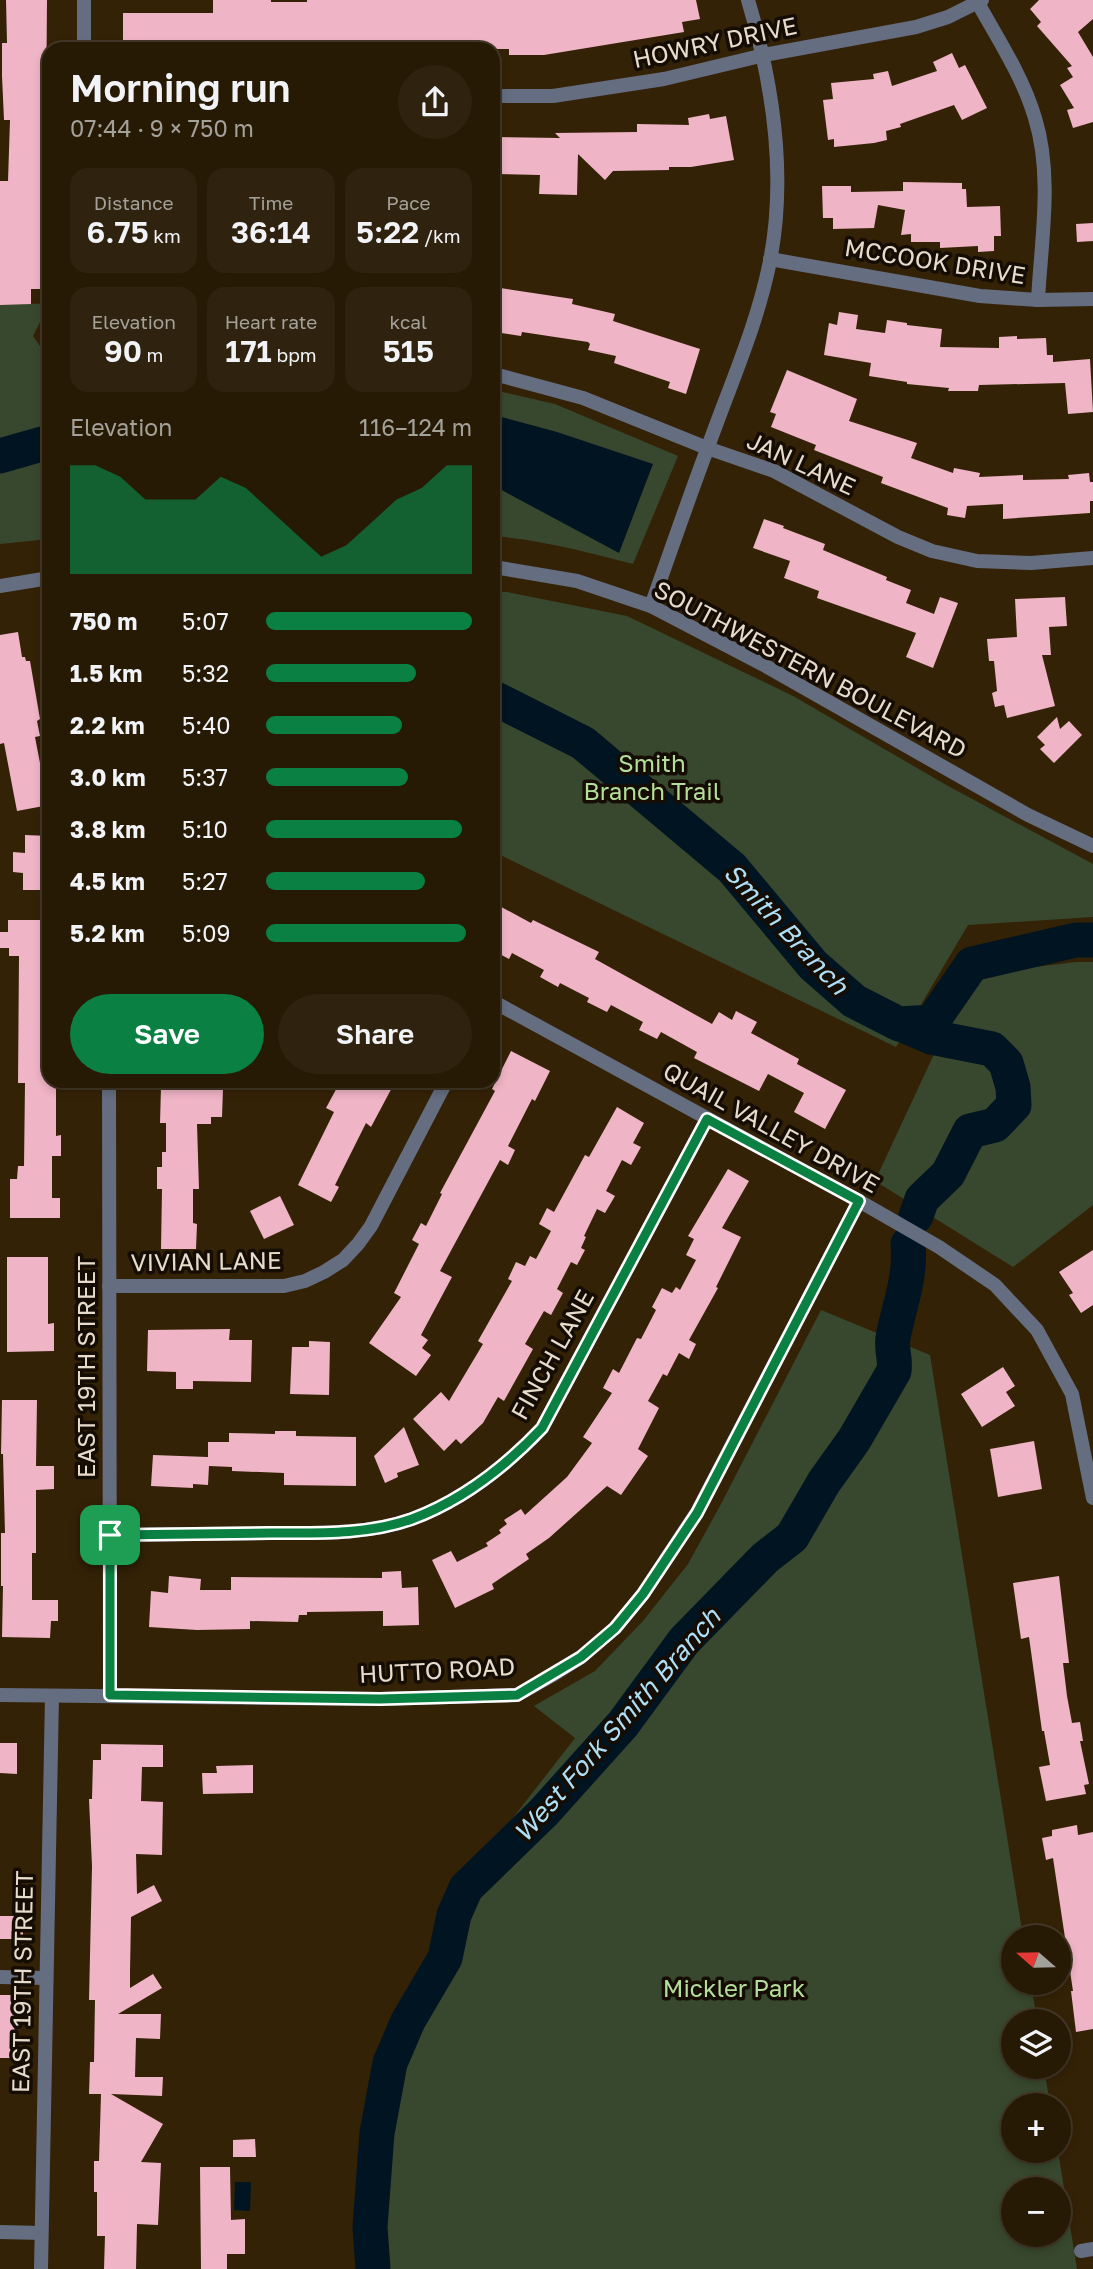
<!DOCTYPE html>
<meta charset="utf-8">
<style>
:root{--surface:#271a05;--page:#2f230f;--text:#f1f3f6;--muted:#a4a19a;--line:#433827;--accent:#0b8043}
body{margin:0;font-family:"Golos Text",sans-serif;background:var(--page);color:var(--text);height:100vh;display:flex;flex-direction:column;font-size:26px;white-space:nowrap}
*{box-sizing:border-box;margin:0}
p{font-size:23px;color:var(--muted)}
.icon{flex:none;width:38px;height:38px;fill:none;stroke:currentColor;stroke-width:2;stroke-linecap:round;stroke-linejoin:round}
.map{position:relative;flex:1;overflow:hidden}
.panel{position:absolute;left:42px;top:42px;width:458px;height:1046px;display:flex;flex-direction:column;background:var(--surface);border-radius:21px;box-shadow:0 4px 10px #0003,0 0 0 2px var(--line)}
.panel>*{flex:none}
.needle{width:46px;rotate:290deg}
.controls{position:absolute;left:1001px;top:1925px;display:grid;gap:14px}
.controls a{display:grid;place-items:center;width:70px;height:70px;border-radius:50%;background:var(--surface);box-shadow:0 4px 10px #0003,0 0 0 2px var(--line);font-size:35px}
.pin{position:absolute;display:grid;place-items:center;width:60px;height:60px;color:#fff;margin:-30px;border-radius:14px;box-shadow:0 4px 10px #0006}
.round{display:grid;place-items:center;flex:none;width:74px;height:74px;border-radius:37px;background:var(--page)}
.head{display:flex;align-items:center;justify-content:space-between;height:119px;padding:0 28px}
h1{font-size:38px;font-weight:600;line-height:52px}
.figures{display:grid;grid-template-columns:repeat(3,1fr);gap:10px;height:119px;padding:7px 28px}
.figures div{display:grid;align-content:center;border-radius:18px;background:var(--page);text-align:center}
.figures b{font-size:30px;font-weight:600}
.figures small{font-size:19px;font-weight:400}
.figures p{font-size:19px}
.chart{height:196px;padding:14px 28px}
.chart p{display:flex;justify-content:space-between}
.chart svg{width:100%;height:126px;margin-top:7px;fill:var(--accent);opacity:.7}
.button{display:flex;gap:14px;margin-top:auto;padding:14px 28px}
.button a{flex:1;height:80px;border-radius:42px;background:var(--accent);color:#fff;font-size:28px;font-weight:600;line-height:80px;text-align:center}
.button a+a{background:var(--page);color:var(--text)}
ul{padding:0 28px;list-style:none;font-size:23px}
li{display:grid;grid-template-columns:112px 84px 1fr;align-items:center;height:52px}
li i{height:18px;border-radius:9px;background:var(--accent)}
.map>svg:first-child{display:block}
</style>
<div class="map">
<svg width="1093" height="2269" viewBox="0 0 1093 2269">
<rect width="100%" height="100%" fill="#342207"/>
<!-- green -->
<g fill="#38482e" fill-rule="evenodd">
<polygon points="0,303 49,304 33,336 49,359 49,539 0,544"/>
<path d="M494 390 555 404 678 456 633 564C587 552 541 540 494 536Z"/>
<polygon points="494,592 507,592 627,616 793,696 948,786 1093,864 1093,917 968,925 896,1047 494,852"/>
<polygon points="1076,962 1093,962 1093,1205 1013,1267 875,1181 968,981 1002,971"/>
<path d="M821 1310 930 1355 1023 1937H1013V1983H1031L1037 2021H1013V2067H1044L1050 2105H1013V2151H1058L1077 2269H366L363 2226 377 2080 450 1899 575 1738 534 1706 595 1671 643 1621 688 1564 721 1504ZM1059 2189V2235H1013V2189Z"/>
</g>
<!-- water -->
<g fill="#001521">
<polygon points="494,415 557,432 653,464 619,553 494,486"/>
<polygon points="235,2182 251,2182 250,2211 234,2210"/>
</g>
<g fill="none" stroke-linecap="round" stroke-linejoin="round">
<!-- river -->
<g stroke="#001521" stroke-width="35">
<polyline points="0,456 49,442"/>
<polyline points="494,698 583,743 732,868 813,965 854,1001 899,1024 932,1022 972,964 1076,940 1093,940"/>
<polyline points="903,1025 931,1037 992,1049 1006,1063 1013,1087 1014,1105 995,1125 970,1131 948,1174 922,1199 916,1216"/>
<path d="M373 2269 370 2227 377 2133 390 2063 408 2021 445 1958 454 1915 466 1888 544 1812 623 1724 684 1641 765 1558 792 1537 824 1482 854 1440 894 1371C896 1358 891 1350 893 1338 899 1305 911 1280 908 1244"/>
</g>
</g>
<!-- building -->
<g fill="#efb4c5">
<polygon points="6,0 47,0 46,120 43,120 42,181 44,181 45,225 43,289 31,289 31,304 0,305 0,181 8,181 10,120 4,120 2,76 2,43 7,43"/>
<polygon points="213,0 271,0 271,2 307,2 307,0 696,0 700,19 682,22 684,32 544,55 509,55 509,49 139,49 139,47 123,47 123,13 213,13"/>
<polygon points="1039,0 1093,0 1093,19 1078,32 1093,57 1093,122 1073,128 1067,110 1074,108 1060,85 1073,77 1067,68 1072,66 1037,26 1041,22 1030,9"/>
<polygon points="952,53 959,68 965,65 987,108 962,120 954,105 900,124 901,127 886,131 887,140 874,143 834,147 834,139 828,140 823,100 833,99 831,83 874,79 873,74 888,71 892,86 937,71 933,62"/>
<polygon points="709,114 710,119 726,116 734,160 691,167 669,167 669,170 613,171 605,180 578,154 577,195 539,194 540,175 494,174 494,137 560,138 555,133 637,132 637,124 689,125 688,118"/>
<polygon points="903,182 962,183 962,189 966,189 967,207 1000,206 1001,236 994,236 994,251 978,252 978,246 940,248 940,242 911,242 911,234 901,235 905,210 878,205 874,228 833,229 833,218 823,218 822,186 851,186 851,192 903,191"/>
<polygon points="1093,223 1093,241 1077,242 1076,224"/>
<polygon points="494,287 573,299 572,304 615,314 613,321 700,349 686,394 668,388 670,382 614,363 616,356 588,350 590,344 588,342 522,332 521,336 494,332"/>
<polygon points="839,312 858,315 856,329 885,333 887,320 907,323 907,325 942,329 940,347 999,348 999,337 1017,336 1017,339 1046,338 1047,355 1053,355 1053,362 1090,359 1093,412 1068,414 1065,383 979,385 978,391 948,391 949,388 907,384 907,382 869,376 871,363 824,355 829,323 837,325"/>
<polygon points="787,370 857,399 849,421 917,443 911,458 953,473 954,468 980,473 979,477 1023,475 1023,480 1069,479 1068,475 1089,473 1090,482 1093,482 1093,501 1090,501 1090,513 1003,519 1003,504 967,506 965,518 947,515 948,508 881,483 883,477 814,450 816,445 771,427 776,414 770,412"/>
<polygon points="764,519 784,526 783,528 825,544 823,550 887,577 886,580 911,590 906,603 934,614 940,597 958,603 933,668 906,657 916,633 817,598 819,591 784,578 790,561 753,548"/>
<polygon points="1065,597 1067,626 1049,627 1051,655 1042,655 1055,706 1007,718 1004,705 995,707 992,693 997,691 994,661 989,661 987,639 1017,637 1015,599"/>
<polygon points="18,632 22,657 25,657 26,661 30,661 40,719 37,721 40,736 35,737 45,789 49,788 49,805 17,811 4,743 0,744 0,635"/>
<polygon points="1057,717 1060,729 1069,721 1082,735 1054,763 1040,749 1045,745 1037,737"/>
<polygon points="25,835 49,836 49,890 23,890 23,873 13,872 13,852 25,853"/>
<polygon points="494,903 531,923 533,920 599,952 595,959 712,1024 719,1012 732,1020 736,1011 757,1022 751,1033 799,1059 797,1064 846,1090 825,1129 794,1112 804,1093 768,1074 759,1091 694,1058 697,1052 661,1032 657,1039 639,1030 643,1022 611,1005 607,1012 587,1002 589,998 560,983 558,987 540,977 544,970 512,953 509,959 494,951"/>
<polygon points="8,920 49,920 49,1082 56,1082 56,1136 61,1135 61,1156 52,1156 52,1198 60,1198 60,1218 10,1218 10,1179 17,1179 18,1166 24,1166 25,1083 18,1083 19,956 9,956 9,948 0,948 0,932 8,932"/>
<polygon points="511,1051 550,1071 535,1101 532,1099 508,1146 515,1150 508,1165 500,1160 440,1271 452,1277 421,1335 428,1340 422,1348 431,1355 416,1376 369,1343 401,1297 394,1293 419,1244 412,1240 421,1223 426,1226 442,1194 440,1193 495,1091 492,1089"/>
<polygon points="340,1082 395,1082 371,1127 366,1123 335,1185 339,1187 331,1202 298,1185 334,1112 326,1108"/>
<polygon points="161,1087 223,1089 222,1117 211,1117 211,1124 197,1124 199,1189 193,1189 193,1223 197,1224 196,1249 161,1249 162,1189 157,1189 157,1167 162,1167 162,1152 166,1152 166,1123 160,1123"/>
<polygon points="617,1107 644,1123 633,1143 641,1147 631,1165 622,1160 606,1191 615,1196 605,1213 597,1209 584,1236 586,1237 581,1248 585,1250 577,1265 571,1262 557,1289 563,1293 551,1315 544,1311 525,1344 533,1349 504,1401 498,1397 483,1423 461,1444 456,1439 444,1451 413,1419 441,1392 449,1401 483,1344 478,1341 512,1281 508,1279 516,1262 525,1266 530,1256 536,1259 551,1231 539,1224 547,1208 554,1212 585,1155 589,1157"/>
<polygon points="728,1169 749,1181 722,1228 741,1237 716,1287 718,1288 689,1340 696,1344 689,1359 679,1353 667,1376 663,1374 648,1401 659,1408 638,1449 648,1456 621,1495 607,1486 549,1538 526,1554 529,1559 492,1584 494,1589 455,1608 432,1560 451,1551 457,1562 488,1546 486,1543 501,1533 499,1530 507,1524 504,1520 521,1509 525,1515 567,1477 592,1443 583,1437 612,1393 603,1388 613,1369 619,1373 637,1338 641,1339 656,1310 652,1307 662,1288 672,1293 676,1287 680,1290 696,1260 686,1255 694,1239 688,1236"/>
<polygon points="280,1196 294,1225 264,1239 250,1211"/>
<polygon points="1093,1250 1093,1305 1081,1313 1069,1295 1073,1293 1059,1272"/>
<polygon points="7,1257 48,1257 48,1324 54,1323 54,1351 7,1352"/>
<polygon points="230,1329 229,1340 252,1340 251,1382 193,1381 193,1389 176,1389 176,1372 147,1371 148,1330"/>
<polygon points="309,1341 330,1342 329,1395 290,1394 292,1347 309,1347"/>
<polygon points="1003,1367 1015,1386 1006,1392 1015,1406 982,1427 961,1394"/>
<polygon points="2,1400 37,1400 36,1466 54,1466 54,1489 36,1490 36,1553 32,1553 32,1600 58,1600 58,1621 51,1621 50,1638 2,1637 3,1586 1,1586 1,1533 5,1533 3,1454 1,1454"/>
<polygon points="404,1427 419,1465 397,1473 398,1477 385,1483 374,1456"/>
<polygon points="275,1431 296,1431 296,1436 356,1437 356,1486 284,1485 284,1473 232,1471 232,1467 209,1466 208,1485 193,1484 193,1488 151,1486 153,1455 208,1457 208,1442 229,1442 229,1433 275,1434"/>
<polygon points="1034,1441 1042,1489 998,1497 990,1449"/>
<polygon points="401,1571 402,1588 418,1587 419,1625 383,1626 383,1611 307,1612 307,1615 299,1615 298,1622 250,1621 250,1629 197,1630 149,1627 151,1591 168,1593 169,1576 201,1579 200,1590 231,1590 231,1577 382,1578 382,1572"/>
<polygon points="1059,1576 1069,1663 1063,1663 1067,1696 1072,1723 1080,1722 1083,1741 1080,1741 1089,1784 1084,1785 1086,1794 1046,1801 1039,1767 1050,1765 1044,1731 1042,1731 1029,1637 1021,1639 1013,1583"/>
<polygon points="0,1743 17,1743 17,1774 0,1773"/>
<polygon points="101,1744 163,1745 163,1767 142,1767 141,1801 163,1802 162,1855 136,1854 137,1894 154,1885 162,1901 131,1917 130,1971 130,1988 153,1974 162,1988 118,2014 161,2014 160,2039 136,2038 135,2077 163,2077 162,2096 111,2094 163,2124 141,2162 161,2163 158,2225 137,2224 136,2269 104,2269 105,2236 97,2236 97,2192 94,2192 94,2161 99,2161 101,2094 89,2094 90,2062 94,2062 95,2000 89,2000 92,1866 89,1799 92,1799 93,1760 101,1760"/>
<polygon points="253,1765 253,1793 203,1794 202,1773 217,1773 216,1766"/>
<polygon points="1077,1825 1078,1835 1093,1832 1093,2029 1076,2032 1071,1991 1073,1991 1053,1858 1046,1860 1042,1838 1052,1836 1052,1830"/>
<rect x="0" y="1916" width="23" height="23"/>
<polygon points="0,1995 14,1995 15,2058 0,2058"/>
<polygon points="255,2139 256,2157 233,2157 233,2140"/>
<polygon points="200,2167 230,2167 231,2220 245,2219 245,2254 227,2254 227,2269 201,2269"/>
</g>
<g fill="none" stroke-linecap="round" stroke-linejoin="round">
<!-- minor -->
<g stroke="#656d80" stroke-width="14">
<path d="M978 3C999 41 1023 77 1035 118 1053 176 1041 241 1038 300"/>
<polyline points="84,49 84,0"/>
<polyline points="494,96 553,96 664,79 764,55 916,27 948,17 982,0"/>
<polyline points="770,259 980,296 1038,300 1093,299"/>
<polyline points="494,374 583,398 707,448 774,471 898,537 932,551 977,561 1031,563 1093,558"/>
<polyline points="109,1082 110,1695"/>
<polyline points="109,1286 284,1286 305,1281 324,1272 343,1260 358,1244 371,1226 446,1082"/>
<path d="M110 1535C163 1534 216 1534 270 1533 317 1533 367 1535 412 1519 463 1500 505 1467 542 1428L707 1119"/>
<polyline points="0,1695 380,1699 517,1695 551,1676 581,1657 615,1628 643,1594 697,1512 859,1201"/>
<polyline points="0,1977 46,1978"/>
<polyline points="0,2232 41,2233"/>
<polyline points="1081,2251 1093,2249"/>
<polyline points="41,2269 52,1696"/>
</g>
<!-- tertiary -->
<g stroke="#656d80" stroke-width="14">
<polyline points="494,567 577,581 651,606 764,665 1028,815 1093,846"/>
<polyline points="0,586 49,578"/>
<path d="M651 606C670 553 688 500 708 447 730 385 757 326 770 261 787 174 773 84 748 0"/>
<polyline points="494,1002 859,1201 939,1247 995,1285 1037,1330 1072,1394 1093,1498"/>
</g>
</g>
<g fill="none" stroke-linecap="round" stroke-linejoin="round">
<defs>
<path id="route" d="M707 1119 859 1201 697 1513 643 1594 615 1628 581 1657 517 1695 380 1699 110 1695V1535C163 1534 216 1534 270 1533 317 1533 367 1535 412 1519 463 1500 505 1467 542 1428Z"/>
</defs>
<!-- route casing -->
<use href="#route" stroke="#fff" stroke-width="14"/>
<!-- route -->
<use href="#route" stroke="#0b8043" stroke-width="9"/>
</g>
<g text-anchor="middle" stroke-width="7" stroke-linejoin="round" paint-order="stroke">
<!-- street labels -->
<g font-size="24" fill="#e7dbcc" stroke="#150d04">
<text transform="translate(715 43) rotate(-12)" y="8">HOWRY DRIVE</text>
<text transform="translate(935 262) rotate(9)" y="8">MCCOOK DRIVE</text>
<text transform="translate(801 464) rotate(25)" y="8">JAN LANE</text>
<text transform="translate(810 670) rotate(28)" y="8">SOUTHWESTERN BOULEVARD</text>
<text transform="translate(771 1128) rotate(29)" y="8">QUAIL VALLEY DRIVE</text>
<text transform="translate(206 1262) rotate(-1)" y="8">VIVIAN LANE</text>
<text transform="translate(553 1355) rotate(-61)" y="8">FINCH LANE</text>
<text transform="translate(87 1367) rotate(-90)" y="8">EAST 19TH STREET</text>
<text transform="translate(437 1671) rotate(-3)" y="8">HUTTO ROAD</text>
<text transform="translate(23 1982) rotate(-89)" y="8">EAST 19TH STREET</text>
</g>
<!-- park labels -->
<g font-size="24" fill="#b4de9a" stroke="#150d04">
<text x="652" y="772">Smith<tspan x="652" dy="28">Branch Trail</tspan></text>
<text x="734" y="1997">Mickler Park</text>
</g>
<!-- water labels -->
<g font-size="26" font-style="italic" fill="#addef6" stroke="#150d04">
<text transform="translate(786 929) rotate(47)" y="9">Smith Branch</text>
<text transform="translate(617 1725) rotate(-49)" y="9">West Fork Smith Branch</text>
</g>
</g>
</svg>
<div class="controls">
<a><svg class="needle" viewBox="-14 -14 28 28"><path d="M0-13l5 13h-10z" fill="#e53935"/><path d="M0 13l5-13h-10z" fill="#a4a19a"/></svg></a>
<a><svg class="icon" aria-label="layers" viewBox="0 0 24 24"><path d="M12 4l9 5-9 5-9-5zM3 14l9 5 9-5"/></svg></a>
<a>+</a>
<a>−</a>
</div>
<div class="pin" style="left:110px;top:1535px;background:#1e9e55"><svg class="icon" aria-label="arrive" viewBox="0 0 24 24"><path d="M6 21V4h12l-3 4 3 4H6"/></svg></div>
<section class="panel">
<div class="head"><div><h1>Morning run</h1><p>07:44 · 9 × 750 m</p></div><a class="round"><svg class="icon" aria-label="share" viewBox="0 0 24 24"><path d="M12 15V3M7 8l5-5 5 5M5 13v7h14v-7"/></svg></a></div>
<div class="figures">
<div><p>Distance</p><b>6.75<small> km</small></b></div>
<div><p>Time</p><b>36:14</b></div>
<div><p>Pace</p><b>5:22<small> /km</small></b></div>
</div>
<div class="figures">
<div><p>Elevation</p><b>90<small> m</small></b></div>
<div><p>Heart rate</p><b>171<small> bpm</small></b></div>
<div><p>kcal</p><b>515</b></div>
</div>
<div class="chart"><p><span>Elevation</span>116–124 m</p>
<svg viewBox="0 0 160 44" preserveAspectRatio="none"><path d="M0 44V6L10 6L20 10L30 18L40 18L50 18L60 10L70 14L80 22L90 30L100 38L110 34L120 26L130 18L140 14L150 6L160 6V44z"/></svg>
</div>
<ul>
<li><b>750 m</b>5:07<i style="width:100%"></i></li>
<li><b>1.5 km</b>5:32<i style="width:73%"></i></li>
<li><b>2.2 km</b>5:40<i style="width:66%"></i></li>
<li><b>3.0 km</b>5:37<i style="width:69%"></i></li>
<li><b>3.8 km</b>5:10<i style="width:95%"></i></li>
<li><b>4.5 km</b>5:27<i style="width:77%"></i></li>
<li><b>5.2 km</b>5:09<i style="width:97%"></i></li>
</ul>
<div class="button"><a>Save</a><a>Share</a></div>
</section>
</div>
